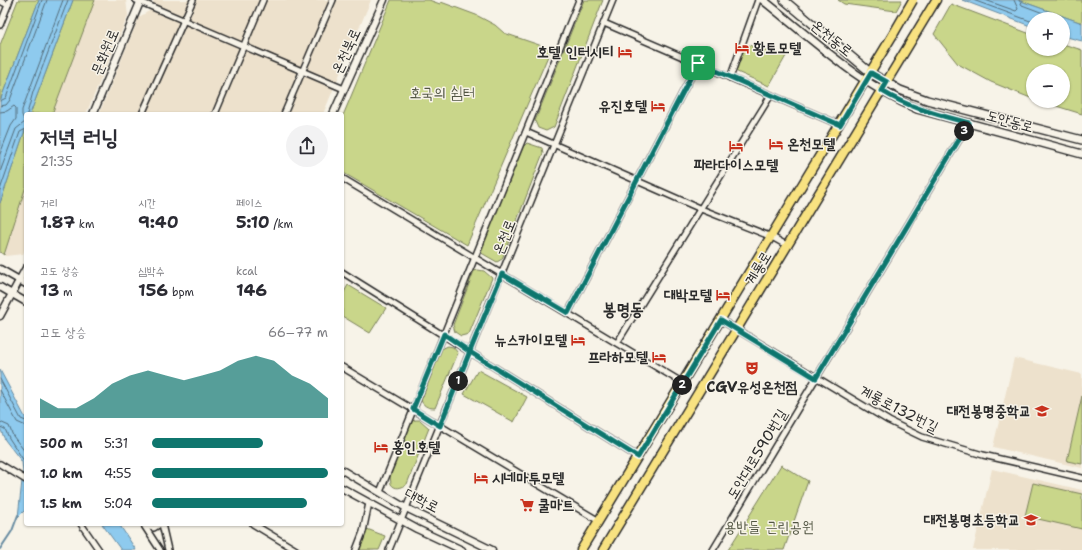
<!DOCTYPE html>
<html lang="ko">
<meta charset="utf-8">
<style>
:root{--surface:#fff;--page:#f2f2f3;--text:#2b2b33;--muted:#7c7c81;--accent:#0f766e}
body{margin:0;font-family:"Shantell Sans","Poor Story",sans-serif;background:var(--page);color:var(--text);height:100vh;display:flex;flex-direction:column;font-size:15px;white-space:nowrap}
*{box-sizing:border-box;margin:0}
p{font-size:13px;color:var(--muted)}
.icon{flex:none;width:22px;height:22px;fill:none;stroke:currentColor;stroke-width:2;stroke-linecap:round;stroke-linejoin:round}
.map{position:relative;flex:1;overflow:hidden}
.panel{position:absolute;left:24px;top:112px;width:320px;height:414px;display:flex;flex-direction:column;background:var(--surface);border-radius:4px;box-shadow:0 1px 3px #0004}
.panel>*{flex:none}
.fabs{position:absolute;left:1026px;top:12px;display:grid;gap:8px}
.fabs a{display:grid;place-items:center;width:44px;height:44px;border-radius:50%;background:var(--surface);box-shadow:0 1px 3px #0004;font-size:20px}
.pin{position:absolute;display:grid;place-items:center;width:34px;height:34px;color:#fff;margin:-17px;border-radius:8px;box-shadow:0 2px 6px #0006}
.km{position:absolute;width:20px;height:20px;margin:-10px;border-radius:50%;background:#222;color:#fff;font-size:11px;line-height:20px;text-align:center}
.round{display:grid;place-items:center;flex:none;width:42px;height:42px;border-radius:21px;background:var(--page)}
.headline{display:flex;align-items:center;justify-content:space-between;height:68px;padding:0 16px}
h1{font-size:22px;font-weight:700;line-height:30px}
.metrics{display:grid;grid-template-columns:repeat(3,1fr);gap:6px;height:68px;padding:4px 16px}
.metrics div{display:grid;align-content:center}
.metrics b{font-size:17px;font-weight:700}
.metrics small{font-size:11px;font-weight:400}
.metrics p{font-size:11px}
.chart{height:112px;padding:8px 16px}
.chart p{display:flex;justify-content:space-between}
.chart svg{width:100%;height:72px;margin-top:4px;fill:var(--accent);opacity:.7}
ul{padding:0 16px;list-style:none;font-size:13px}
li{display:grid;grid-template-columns:64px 48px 1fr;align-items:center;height:30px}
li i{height:10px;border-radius:5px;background:var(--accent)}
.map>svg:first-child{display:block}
</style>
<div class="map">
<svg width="1082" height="550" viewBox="0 0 1082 550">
<rect width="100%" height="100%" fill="#f7f3e8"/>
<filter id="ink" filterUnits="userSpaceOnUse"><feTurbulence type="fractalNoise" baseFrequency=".025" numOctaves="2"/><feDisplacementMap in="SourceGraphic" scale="8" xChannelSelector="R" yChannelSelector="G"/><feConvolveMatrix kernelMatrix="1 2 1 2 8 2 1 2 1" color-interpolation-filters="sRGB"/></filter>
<g filter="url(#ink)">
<!-- built -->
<g fill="#ede1cc">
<polygon points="95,0 126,0 128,16 86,114 52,114"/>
<polygon points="154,0 371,0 323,114 99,114 139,17 149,11"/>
<polygon points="26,186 26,248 23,254 5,256 6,246"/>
<polygon points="1014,358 1082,374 1082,468 993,447"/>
<polygon points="992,469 1082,490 1082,550 973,550"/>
</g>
<!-- green -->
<g fill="#c9d68a" stroke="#7a805a">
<polygon points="18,0 39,0 0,101 0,45"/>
<polygon points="73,0 95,0 52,114 30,114"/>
<polygon points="391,0 429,0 440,4 441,2 476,15 495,25 504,33 551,49 467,245 342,172 342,118"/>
<polygon points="584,0 603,0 554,127 546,131 538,128 535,121"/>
<polygon points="838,0 902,0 896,11 844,4"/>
<polygon points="1018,0 1082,0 1082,23"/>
<polygon points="951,4 1033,35 1033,49 1063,49 1063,44 1082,50 1082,114 1040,101 1063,101 1063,71 1033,71 1033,99 991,82 958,64 934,34"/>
<polygon points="745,44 786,56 769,86 735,71"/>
<polygon points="26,127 26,186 4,255 0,252 0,203"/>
<polygon points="527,143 542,148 543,153 502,259 497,262 478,251 523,147"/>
<polygon points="478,270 484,271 492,278 469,334 461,336 455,332 453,325 474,271"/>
<polygon points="348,285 386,308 370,333 342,316 342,296"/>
<path d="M448 346 453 347 458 353 435 408C427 408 423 406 420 398L441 349Z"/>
<polygon points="478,370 527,397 514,422 464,394"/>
<polygon points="1082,396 1082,464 1067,461"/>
<path d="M416 420H420L429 428 407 484C402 488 395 490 391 484L390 476 411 421Z"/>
<polygon points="781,465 808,481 784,550 728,550"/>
<polygon points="1033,483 1082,494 1082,529 1025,516"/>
<polygon points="367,529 385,536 379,550 359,550"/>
</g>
<!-- water -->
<g fill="#8ecaee" stroke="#668aa0">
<polygon points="39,0 73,0 30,114 26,114 26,127 0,203 0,101"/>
<polygon points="962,0 1018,0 1082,23 1082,41 1063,36 1063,19 1033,19 1033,27"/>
<polygon points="0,370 26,419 26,509 18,517 23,472 22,462 5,440 0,428"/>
<polygon points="102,524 119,524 136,550 121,550"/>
</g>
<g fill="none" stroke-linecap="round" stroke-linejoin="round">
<!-- shore -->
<g stroke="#536b79" stroke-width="1">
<polyline points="973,0 1033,22"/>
<polyline points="985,0 1016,11 1018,9 1014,0"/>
<polyline points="1019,0 1022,5 1059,19"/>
<polyline points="0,101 6,98 42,0"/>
<polyline points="0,106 6,105 10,100 47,0"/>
<polyline points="0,112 7,111 14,106 16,108 16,119 11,126 0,154"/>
<polyline points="27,114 33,92 68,0"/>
<polyline points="0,172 16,129 25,122 22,115 22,110 63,0"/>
<polyline points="0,190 20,132 26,129"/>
<polyline points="0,379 21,419 26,421"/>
<polyline points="0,390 17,422 26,426"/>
<polyline points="0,422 9,426 13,436 26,453"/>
<polyline points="0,427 5,429 9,438 26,464"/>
</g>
<!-- stream -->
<polyline stroke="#668aa0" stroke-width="2" points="0,549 12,531 18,515"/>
<defs>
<g id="minor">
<polyline points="136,0 344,89"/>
<polyline points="0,1 8,5"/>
<polyline points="604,23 840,125"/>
<polyline points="0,25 10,0"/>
<polyline points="730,78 758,0"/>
<polyline points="142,114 193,0"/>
<polyline points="215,114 263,0"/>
<polyline points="284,114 333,0"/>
<polyline points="526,132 701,209 772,237 788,246"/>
<polyline points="342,178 683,383"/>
<polyline points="342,272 638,457"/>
<polyline points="568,313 698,63"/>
<polyline points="721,320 889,421 922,437 983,455 1082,478"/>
<polyline points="617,343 771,95"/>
<polyline points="342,367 599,521"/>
<polyline points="0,464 26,480"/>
<polyline points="380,492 579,0"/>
<polyline points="81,524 99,550"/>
<polyline points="162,524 168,550"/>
<polyline points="253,524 296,550"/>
<polyline points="145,526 154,528 160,524"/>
<polyline points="145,527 160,550"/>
<polyline points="356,550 363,532 369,503"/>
<polyline points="389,550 613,0"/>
<polyline points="713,550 969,123"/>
</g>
<g id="tertiary">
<polyline points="93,114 141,0"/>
<polyline points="333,114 384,0"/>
<polyline points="0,269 26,284"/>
<polyline points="0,287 26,302"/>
<polyline points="0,316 26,268"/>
<polyline points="342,470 406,508 492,550"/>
<polyline points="342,488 417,529 462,550"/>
</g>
<g id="secondary">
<path d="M763 0C812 39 859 84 917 109L1082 154"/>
<polyline points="784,0 871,73 900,90 927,100 1082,140"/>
</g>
<g id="primary">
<polyline points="581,550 894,33"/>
<polyline points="603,550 936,0"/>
</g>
</defs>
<!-- minor casing -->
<use href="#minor" stroke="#2b2b2b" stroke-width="8"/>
<!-- tertiary casing -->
<use href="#tertiary" stroke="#2b2b2b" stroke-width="9"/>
<!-- secondary casing -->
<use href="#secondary" stroke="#2b2b2b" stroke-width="10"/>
<!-- primary casing -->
<use href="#primary" stroke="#2b2b2b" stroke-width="11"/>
<!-- minor -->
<use href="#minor" stroke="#f7f3e8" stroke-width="5"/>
<!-- tertiary -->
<use href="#tertiary" stroke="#f7f3e8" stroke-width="6"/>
<!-- secondary -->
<use href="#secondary" stroke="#f7f3e8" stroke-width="7"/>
<!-- primary -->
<use href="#primary" stroke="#f8e281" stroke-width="8"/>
<defs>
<polyline id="primary-bridge" points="894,33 913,0"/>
</defs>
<!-- primary-bridge casing -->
<use href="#primary-bridge" stroke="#2b2b2b" stroke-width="11" stroke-linecap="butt"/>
<!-- primary-bridge -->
<use href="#primary-bridge" stroke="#f8e281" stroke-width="8"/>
</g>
</g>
<g fill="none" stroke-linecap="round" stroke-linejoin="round" filter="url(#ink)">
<defs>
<path id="route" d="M698 63 568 313 502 274C481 324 460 375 440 426L413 409 444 334 470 352 638 457 721 320 816 378 969 123C939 115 909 108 882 91L887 82 871 73 840 125 698 63"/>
</defs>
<!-- route casing -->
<use href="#route" stroke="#fff" stroke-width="8"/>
<!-- route -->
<use href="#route" stroke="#0f766e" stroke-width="5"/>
</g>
<!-- icons -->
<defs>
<symbol id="hotel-bare" viewBox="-9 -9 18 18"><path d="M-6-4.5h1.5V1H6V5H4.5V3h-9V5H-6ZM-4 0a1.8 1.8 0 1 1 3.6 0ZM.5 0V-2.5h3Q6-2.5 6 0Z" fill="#c8321e" stroke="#f7f3e8" stroke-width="2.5" paint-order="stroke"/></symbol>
<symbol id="theatre-bare" viewBox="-9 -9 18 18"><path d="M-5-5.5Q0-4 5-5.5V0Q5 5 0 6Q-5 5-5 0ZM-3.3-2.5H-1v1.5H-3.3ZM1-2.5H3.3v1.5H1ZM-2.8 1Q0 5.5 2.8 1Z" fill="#c8321e" stroke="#f7f3e8" stroke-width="2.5" paint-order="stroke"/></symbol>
<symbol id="school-bare" viewBox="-9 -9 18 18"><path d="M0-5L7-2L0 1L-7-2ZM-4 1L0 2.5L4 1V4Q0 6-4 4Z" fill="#c8321e" stroke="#f7f3e8" stroke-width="2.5" paint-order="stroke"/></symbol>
<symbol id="supermarket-bare" viewBox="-9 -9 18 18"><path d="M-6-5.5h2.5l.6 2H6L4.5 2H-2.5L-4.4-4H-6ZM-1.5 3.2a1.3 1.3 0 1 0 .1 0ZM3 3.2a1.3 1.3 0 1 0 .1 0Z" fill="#c8321e" stroke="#f7f3e8" stroke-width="2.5" paint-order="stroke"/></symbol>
</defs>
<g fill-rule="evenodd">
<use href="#hotel-bare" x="732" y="38" width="20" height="20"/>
<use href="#hotel-bare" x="615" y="42" width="20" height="20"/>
<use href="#hotel-bare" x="648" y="96" width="20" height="20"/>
<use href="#hotel-bare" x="766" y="134" width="20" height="20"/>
<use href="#hotel-bare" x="726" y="136" width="20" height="20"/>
<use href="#hotel-bare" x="713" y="285" width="20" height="20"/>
<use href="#hotel-bare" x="568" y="330" width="20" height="20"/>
<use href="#hotel-bare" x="649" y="347" width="20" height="20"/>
<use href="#theatre-bare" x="742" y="358" width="20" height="20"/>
<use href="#school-bare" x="1032" y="401" width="20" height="20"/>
<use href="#hotel-bare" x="371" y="437" width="20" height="20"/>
<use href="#hotel-bare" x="471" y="468" width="20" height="20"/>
<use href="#supermarket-bare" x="517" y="495" width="20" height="20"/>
<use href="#school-bare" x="1021" y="510" width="20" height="20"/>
</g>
<g text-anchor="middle" stroke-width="3" stroke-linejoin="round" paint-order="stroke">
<!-- street labels -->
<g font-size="15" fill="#2b2b2b" stroke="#f7f3e8">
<text transform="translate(832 38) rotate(39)" y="5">온천동로</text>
<text transform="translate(346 51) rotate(-65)" y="5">온천북로</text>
<text transform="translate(105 52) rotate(-67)" y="5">문화원로</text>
<text transform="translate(1010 121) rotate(15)" y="5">도안동로</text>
<text transform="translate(504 237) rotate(-68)" y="5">온천로</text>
<text transform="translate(758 268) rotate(-59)" y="5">계룡로</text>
<text transform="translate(899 409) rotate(27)" y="5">계룡로132번길</text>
<text transform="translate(757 454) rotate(-59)" y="5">도안대로590번길</text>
<text transform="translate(422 500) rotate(27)" y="5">대학로</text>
</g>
<!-- poi labels -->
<g font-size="15" font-weight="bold" fill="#2b2b2b" stroke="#f7f3e8" text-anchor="end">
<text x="753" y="53" text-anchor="start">황토모텔</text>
<text x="614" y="57">호텔 인터시티</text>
<text x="647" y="111">유진호텔</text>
<text x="787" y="149" text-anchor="start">온천모텔</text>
<text x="736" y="170" text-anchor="middle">파라다이스모텔</text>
<text x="712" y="300">대박모텔</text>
<text x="567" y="345">뉴스카이모텔</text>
<text x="648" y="362">프라하모텔</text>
<text x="752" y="392" text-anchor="middle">CGV유성온천점</text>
<text x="1031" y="416">대전봉명중학교</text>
<text x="392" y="452" text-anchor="start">홍인호텔</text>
<text x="492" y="483" text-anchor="start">시네마투모텔</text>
<text x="538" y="510" text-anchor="start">쿨마트</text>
<text x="1020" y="525">대전봉명초등학교</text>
</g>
<!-- park labels -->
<g font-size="15" fill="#525643" stroke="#f7f3e8">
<text x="442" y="98">호국의 쉼터</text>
<text x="769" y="532">용반들 근린공원</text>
</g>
<!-- quarter labels -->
<g font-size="17" font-weight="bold" fill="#2b2b2b" stroke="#f7f3e8">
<text x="623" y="315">봉명동</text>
</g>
</g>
</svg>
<div class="fabs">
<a>+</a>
<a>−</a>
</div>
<div class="pin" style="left:698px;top:63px;background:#1e9e55"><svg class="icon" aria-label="arrive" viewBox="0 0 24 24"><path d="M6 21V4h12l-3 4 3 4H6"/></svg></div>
<b class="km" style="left:458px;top:381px">1</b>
<b class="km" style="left:682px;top:385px">2</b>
<b class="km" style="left:964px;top:131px">3</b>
<section class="panel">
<div class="headline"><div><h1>저녁 러닝</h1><p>21:35</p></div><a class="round"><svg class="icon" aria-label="share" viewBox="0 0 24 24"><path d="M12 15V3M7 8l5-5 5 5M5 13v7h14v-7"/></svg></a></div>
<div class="metrics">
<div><p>거리</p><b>1.87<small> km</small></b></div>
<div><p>시간</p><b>9:40</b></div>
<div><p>페이스</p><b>5:10<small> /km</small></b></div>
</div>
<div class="metrics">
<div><p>고도 상승</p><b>13<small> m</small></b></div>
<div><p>심박수</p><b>156<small> bpm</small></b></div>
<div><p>kcal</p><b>146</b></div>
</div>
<div class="chart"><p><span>고도 상승</span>66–77 m</p>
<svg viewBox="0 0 160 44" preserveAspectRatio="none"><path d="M0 44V32L10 38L20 38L30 32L40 23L50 18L60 15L70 18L80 21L90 18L100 15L110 9L120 6L130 9L140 18L150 23L160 32V44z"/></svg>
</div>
<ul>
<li><b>500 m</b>5:31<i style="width:63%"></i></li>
<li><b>1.0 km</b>4:55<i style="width:100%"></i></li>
<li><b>1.5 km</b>5:04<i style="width:88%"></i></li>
</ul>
</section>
</div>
